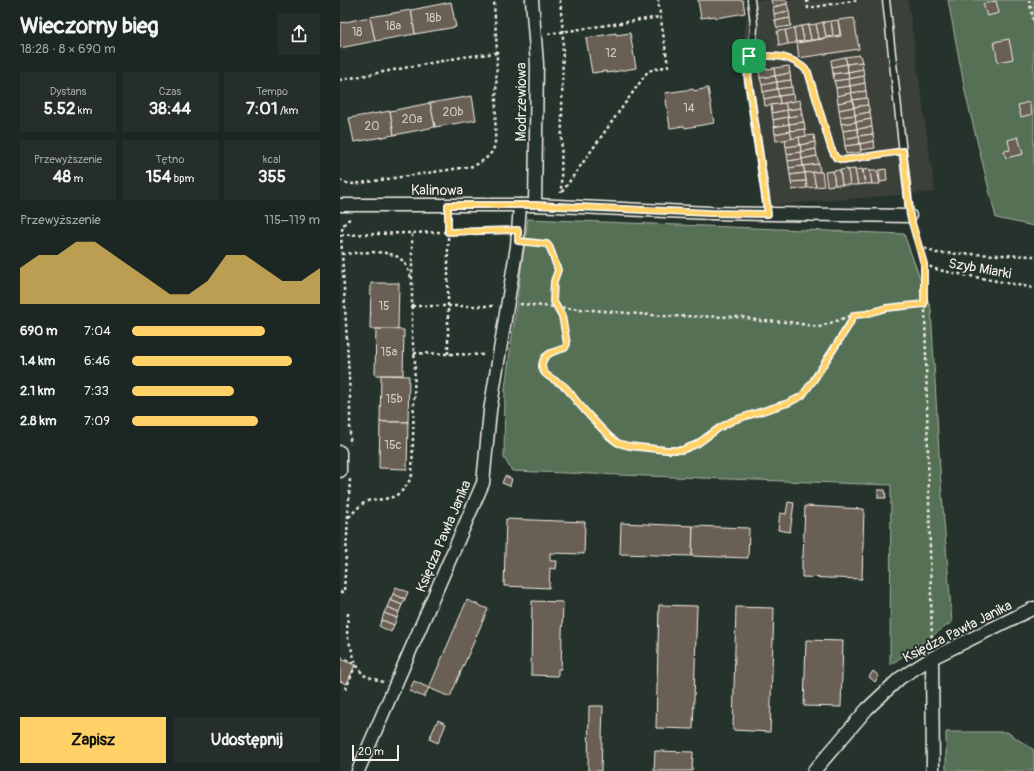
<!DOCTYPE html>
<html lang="pl">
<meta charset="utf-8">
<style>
:root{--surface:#1c2622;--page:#252e2a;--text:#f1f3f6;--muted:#a0a5a5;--accent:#ffd166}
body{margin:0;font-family:Pangolin,sans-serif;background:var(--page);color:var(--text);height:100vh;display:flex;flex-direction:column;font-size:15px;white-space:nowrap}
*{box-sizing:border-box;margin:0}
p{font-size:13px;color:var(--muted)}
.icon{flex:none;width:22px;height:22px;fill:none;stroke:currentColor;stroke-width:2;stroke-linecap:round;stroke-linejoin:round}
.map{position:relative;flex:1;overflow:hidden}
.details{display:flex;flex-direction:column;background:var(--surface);width:340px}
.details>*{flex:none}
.scale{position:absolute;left:12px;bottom:10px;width:47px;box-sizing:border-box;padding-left:4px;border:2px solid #f4f1e8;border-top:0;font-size:11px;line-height:14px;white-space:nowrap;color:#f4f1e8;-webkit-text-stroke:3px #26332d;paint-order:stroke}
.pin{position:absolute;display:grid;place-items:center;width:34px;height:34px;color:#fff;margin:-17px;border-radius:8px;box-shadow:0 2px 6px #0006}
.round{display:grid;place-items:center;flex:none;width:42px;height:42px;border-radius:0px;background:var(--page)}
.summary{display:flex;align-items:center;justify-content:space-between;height:68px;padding:0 20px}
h1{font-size:22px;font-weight:700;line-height:30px}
.metrics{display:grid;grid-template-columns:repeat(3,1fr);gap:6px;height:68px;padding:4px 20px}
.metrics div{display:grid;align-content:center;border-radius:0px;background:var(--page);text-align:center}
.metrics b{font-size:17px;font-weight:700}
.metrics small{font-size:11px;font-weight:400}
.metrics p{font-size:11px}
.chart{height:112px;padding:8px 20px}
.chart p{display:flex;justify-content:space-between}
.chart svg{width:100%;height:72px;margin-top:4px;fill:var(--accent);opacity:.7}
.primary-button{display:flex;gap:8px;margin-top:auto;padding:8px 20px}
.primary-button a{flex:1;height:46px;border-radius:0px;background:var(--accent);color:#111;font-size:16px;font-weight:700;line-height:46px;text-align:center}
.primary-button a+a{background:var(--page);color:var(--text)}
ul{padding:0 20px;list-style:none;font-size:13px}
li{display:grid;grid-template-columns:64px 48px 1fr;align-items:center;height:30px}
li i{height:10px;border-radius:5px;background:var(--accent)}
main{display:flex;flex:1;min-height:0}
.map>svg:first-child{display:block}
</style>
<main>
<section class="details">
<div class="summary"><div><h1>Wieczorny bieg</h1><p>18:28 · 8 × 690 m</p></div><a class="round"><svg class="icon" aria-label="share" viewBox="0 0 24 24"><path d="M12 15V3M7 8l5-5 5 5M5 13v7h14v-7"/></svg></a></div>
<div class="metrics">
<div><p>Dystans</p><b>5.52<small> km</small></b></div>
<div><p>Czas</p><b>38:44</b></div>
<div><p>Tempo</p><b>7:01<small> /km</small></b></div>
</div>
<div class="metrics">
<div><p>Przewyższenie</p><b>48<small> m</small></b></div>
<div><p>Tętno</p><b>154<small> bpm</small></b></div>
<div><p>kcal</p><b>355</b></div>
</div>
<div class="chart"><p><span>Przewyższenie</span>115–119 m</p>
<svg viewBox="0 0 160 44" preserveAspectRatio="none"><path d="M0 44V22L10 14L20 14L30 6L40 6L50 14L60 22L70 30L80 38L90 38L100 30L110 14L120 14L130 22L140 30L150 30L160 22V44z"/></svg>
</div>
<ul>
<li><b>690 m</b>7:04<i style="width:71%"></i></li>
<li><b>1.4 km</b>6:46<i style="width:85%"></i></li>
<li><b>2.1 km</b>7:33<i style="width:54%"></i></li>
<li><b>2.8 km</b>7:09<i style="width:67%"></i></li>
</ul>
<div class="primary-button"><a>Zapisz</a><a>Udostępnij</a></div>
</section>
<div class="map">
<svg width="694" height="771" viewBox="0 0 694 771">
<rect width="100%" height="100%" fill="#26332d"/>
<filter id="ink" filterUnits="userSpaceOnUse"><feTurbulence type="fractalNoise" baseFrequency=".025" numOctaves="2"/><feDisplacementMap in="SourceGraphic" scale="8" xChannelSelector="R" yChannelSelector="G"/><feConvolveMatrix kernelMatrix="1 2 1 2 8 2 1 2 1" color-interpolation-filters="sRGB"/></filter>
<g filter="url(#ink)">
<!-- built -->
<polygon fill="#3a4039" points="406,0 568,0 595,192 422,206 402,50 408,12"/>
<!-- green -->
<g fill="#577056" stroke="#a6b09f">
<polygon points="608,0 694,0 694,226 656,218 626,96"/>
<polygon points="188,219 564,234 591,309 600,470 612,622 550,665 551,485 172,471 164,458 165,388"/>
<polygon points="606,732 667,732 694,750 694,771 606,771"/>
</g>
<!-- building -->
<g fill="#6a5f55" stroke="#f4f1e8">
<polygon points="358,0 403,0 405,13 376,18 375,16 361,18"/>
<polygon points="431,0 447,0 447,4 433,7"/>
<polygon points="656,1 659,13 647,16 643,4"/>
<polygon points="111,2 116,27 75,34 71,10"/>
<polygon points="447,4 449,11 434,14 433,7"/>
<polygon points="71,10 75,34 35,41 30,17"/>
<polygon points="449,11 450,18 435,21 434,14"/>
<polygon points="30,17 35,41 0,48 0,23"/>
<polygon points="450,18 451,26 437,28 435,21"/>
<polygon points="514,18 519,49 459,58 457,43 501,36 498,20"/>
<polygon points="498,20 500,35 493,36 491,21"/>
<polygon points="491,21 493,36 486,37 483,22"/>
<polygon points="483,22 486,37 479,39 476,24"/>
<polygon points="476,24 479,39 471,40 468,25"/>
<polygon points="468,25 471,40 464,41 461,26"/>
<polygon points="461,26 464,41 456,42 453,28"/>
<polygon points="454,28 456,43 448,44 445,30"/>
<polygon points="445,30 448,44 439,46 437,31"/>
<polygon points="276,33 276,35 290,33 296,68 267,73 266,71 252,73 246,38"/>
<polygon points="669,39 673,59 658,62 654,42"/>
<polygon points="520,55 522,62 507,64 505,57"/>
<polygon points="505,57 507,64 492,67 491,60"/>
<polygon points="522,62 523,69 508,72 507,64"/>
<polygon points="507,64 508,72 493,74 492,67"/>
<polygon points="449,66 450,73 435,76 434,68"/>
<polygon points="434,68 435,76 420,78 419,70"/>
<polygon points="523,69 524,76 509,79 508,72"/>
<polygon points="508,72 509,79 494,81 493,74"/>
<polygon points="450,73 451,80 437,82 435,76"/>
<polygon points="435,76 437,82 422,85 420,78"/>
<polygon points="524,76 525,83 510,86 509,79"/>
<polygon points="509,79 510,86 496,88 494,81"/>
<polygon points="451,80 452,87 437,89 437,82"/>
<polygon points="437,82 437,89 423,92 422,85"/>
<polygon points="525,83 526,91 511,93 510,86"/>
<polygon points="510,86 511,93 497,96 496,88"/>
<polygon points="452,87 453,94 439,96 437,89"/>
<polygon points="368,88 374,123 345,128 344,126 330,128 325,93 353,89 354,91"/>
<polygon points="437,89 439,96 424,99 423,92"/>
<polygon points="526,91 527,98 513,100 511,93"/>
<polygon points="511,93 513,100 498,103 497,96"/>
<polygon points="453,94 454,101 440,104 439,96"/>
<polygon points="132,96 136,120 95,127 90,103"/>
<polygon points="439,96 440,104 425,106 424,99"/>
<polygon points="527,98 528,105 514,107 513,100"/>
<polygon points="460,100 461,108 447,110 445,103"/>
<polygon points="513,100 514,107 499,110 498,103"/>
<polygon points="689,102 692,114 681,117 678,105"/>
<polygon points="90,103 95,127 54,135 50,111"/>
<polygon points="445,103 447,110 432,113 431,105"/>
<polygon points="528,105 530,112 515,115 514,107"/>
<polygon points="514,107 515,115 500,117 499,110"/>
<polygon points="461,108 462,115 448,117 447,110"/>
<polygon points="447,110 448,117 433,120 432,113"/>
<polygon points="50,111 54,135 14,142 9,118"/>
<polygon points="530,112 531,119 516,122 515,115"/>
<polygon points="462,115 464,122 449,124 448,117"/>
<polygon points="515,115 516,122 501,124 500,117"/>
<polygon points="448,117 449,124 434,127 433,120"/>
<polygon points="531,119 532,127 517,129 516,122"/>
<polygon points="464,122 465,129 450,131 449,124"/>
<polygon points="516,122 517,129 503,131 501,124"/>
<polygon points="449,124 450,131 435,134 434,127"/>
<polygon points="532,127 533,134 519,136 517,129"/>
<polygon points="465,129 466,136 452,139 450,131"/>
<polygon points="517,129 519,136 504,139 503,131"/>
<polygon points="450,131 452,139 436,141 435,134"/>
<polygon points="533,134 534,141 520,144 519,136"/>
<polygon points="474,135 475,142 460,145 459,137"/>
<polygon points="519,136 520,144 505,146 504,139"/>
<polygon points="459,137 460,145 446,147 445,140"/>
<polygon points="678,137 683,154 666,158 664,151 670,150 668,140"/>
<polygon points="534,141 535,148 521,150 520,144"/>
<polygon points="475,142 476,149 461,152 460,145"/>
<polygon points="520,144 521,152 506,154 505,146"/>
<polygon points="460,145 461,152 447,154 446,147"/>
<polygon points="476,149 477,156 462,159 461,152"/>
<polygon points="461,152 462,159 448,161 447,154"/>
<polygon points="477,156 479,164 463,166 462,159"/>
<polygon points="462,159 463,166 449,168 448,161"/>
<polygon points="479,164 480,172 465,173 463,166"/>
<polygon points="463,166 465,173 450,175 449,168"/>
<polygon points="508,169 510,185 502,185 500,170"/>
<polygon points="515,169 518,185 510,185 508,170"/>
<polygon points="522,169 525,184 518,185 515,170"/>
<polygon points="530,169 532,184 525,184 523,170"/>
<polygon points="546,169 547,181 540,182 539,170"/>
<polygon points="500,170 502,185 495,185 493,171"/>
<polygon points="530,170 537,170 540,184 532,184"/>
<polygon points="493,171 495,185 487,186 485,172"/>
<polygon points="473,172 476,187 467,188 465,173"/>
<polygon points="473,172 482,172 484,186 476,187"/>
<polygon points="465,173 466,181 451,182 450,175"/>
<polygon points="466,181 467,188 452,190 451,182"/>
<polygon points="31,283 59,283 58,329 30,329"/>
<polygon points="36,329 64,330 63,375 35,375"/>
<polygon points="41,375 69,376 68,422 40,422"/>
<polygon points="40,422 68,422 67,469 39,468"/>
<polygon points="165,476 172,479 170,486 162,483"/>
<polygon points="538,490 545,490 546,498 538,498"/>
<polygon points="448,502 454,503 450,532 438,530 440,513 446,514"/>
<polygon points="465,506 524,509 522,579 491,578 490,579 490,578 462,577 462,557 463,557"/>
<polygon points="166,519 245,522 244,554 210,553 210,561 217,561 216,569 210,568 209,588 164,586"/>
<polygon points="281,523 353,526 352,556 280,554"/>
<polygon points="353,526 409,528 408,558 352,556"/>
<polygon points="56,587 68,592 65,599 53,594"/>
<polygon points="53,594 65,599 62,605 50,600"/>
<polygon points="50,600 62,605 59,612 47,607"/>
<polygon points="127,600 148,609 110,697 89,688"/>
<polygon points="192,601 223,602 221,669 218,669 218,676 191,675"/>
<polygon points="319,605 357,606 353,729 316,728"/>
<polygon points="47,607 59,612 57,618 44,613"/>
<polygon points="396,607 434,608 430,732 393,730"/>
<polygon points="44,613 57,618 54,625 42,620"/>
<polygon points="42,620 54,625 51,632 39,626"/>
<polygon points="466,640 503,641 501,707 464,706"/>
<polygon points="0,659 15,665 7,684 0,681"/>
<polygon points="533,671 539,676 535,682 529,677"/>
<polygon points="74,681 89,688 84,697 69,691"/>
<polygon points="249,706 263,706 261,771 248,771"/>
<polygon points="98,720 106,724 98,743 89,739"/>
<polygon points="315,751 353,752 352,771 314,771"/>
</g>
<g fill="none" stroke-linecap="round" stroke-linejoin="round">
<defs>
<g id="service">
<path d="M411 0C412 9 414 18 414 28 413 45 407 61 408 78L428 213"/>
<polyline points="546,0 570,216"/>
</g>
<g id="minor">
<polyline points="192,0 197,64 195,205"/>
<polyline points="0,205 195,205 370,213 570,216"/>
<polyline points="0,452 0,471"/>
<polyline points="592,658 593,771"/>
<polyline points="18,771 143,483 150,411 177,246 180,205"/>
<polyline points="474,771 527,709 560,678 592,658 694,608"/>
</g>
</defs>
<!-- service casing -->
<use href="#service" stroke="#f4f1e8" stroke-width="9"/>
<!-- minor casing -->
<use href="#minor" stroke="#f4f1e8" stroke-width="15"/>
<!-- path -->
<g stroke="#f4f1e8" stroke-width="2.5" stroke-dasharray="3 3" stroke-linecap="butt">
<polyline points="220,0 223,32 221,193"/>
<polyline points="467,0 468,8 519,0"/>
<polyline points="689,0 694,23"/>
<polyline points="208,34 320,17"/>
<path d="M420 56C440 57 454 56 468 72L491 148 496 158 503 160 552 153"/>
<polyline points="0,80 123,57 157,53"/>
<path d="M0 180 6 183 14 184 134 166C144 160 152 156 155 144L157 53 154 0"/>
<polyline points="222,192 308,71 328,66 318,0"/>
<path d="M10 219C4 222 2 228 1 235L10 395V444"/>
<polyline points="108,219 108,354"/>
<polyline points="573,228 584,264 592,644"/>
<polyline points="1,235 166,230"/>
<path d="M191 243 207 245 210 248 218 270 214 281 213 300 222 316 223 328 227 345 225 348C216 351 203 353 202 365 201 376 217 380 224 386 230 391 234 399 240 405 249 416 260 427 270 437L278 443 289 446 325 451 342 450 357 443 379 428 394 420 448 403 462 396 473 381 509 325 514 315 526 314 546 308 585 304"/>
<polyline points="579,246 596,253 694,256"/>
<path d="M2 254C17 253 44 249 58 257 65 261 69 271 71 278"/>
<polyline points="584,264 598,270 694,288"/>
<polyline points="180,304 322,316 402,317 421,321 449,322 479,327 513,315"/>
<polyline points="72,306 155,306"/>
<polyline points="74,353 145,355"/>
<path d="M9 517C15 511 22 502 31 500 35 499 39 500 43 499 58 498 66 489 72 475L75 361 72 336V233"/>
<polyline points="0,592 4,592 10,479"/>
<polyline points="8,613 7,635 16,664 23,675 43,682"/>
<polyline points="0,657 16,664 5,691"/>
</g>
<!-- service -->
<use href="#service" stroke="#26332d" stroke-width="6"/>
<!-- minor -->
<use href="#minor" stroke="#26332d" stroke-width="12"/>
</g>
</g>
<g fill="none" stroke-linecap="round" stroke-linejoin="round" filter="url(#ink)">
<defs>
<path id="route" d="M409 56C432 56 451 53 468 72L491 148 496 158 503 160 563 151 570 216 584 264V304L546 308 526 314 514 315 509 325 473 381 462 396 448 403 394 420 379 428 357 444 342 450H326L289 446 278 443 270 437C260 427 249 416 240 405 234 399 230 391 224 386 217 380 201 376 202 365 203 353 216 351 225 348L227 344 222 316 213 300 214 281 218 270 210 248 207 244 178 241V230L108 232V205H195L370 213 428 214 408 78Z"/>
</defs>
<!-- route casing -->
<use href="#route" stroke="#fff" stroke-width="8"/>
<!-- route -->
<use href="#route" stroke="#ffd166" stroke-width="5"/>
</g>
<g text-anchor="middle" stroke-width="4" stroke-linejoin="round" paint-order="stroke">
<!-- number labels -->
<g font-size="12" fill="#d2ccc3">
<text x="93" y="22">18b</text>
<text x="53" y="30">18a</text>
<text x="17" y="36">18</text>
<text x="271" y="57">12</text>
<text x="349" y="112">14</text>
<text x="113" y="116">20b</text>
<text x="72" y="123">20a</text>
<text x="32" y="130">20</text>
<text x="44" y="310">15</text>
<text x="49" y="356">15a</text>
<text x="54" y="403">15b</text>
<text x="53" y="449">15c</text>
</g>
<!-- street labels -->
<g font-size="14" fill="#f4f1e8" stroke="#26332d">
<text transform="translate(181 102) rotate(-90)" y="5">Modrzewiowa</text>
<text x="97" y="195">Kalinowa</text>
<text transform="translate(640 268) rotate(10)" y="5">Szyb Miarki</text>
<text transform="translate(103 536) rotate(-67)" y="5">Księdza Pawła Janika</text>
<text transform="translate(617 631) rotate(-27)" y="5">Księdza Pawła Janika</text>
</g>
</g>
</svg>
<div class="scale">20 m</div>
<div class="pin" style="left:409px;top:56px;background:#1e9e55"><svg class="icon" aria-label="arrive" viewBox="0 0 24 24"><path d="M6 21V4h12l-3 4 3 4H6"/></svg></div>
</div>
</main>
